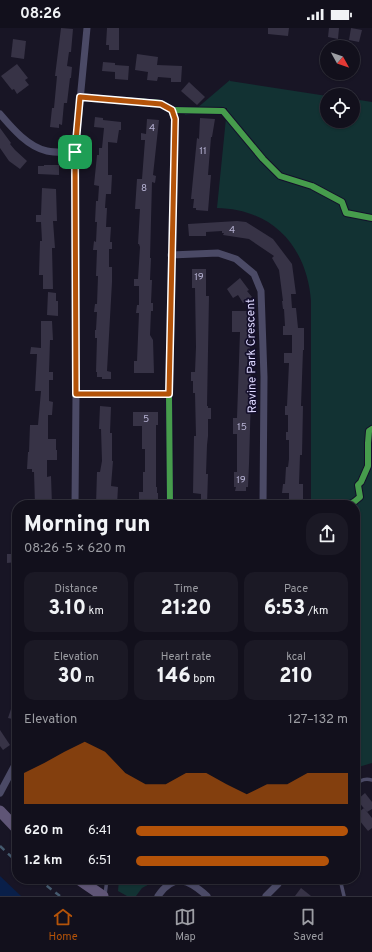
<!DOCTYPE html>
<meta charset="utf-8">
<style>
:root{--surface:#12101c;--page:#1b1925;--text:#f1f3f6;--muted:#9c9da3;--line:#31303b;--accent:#b45309}
body{margin:0;font-family:Overpass,sans-serif;background:var(--page);color:var(--text);height:100vh;display:flex;flex-direction:column;font-size:15px;white-space:nowrap}
*{box-sizing:border-box;margin:0}
p{font-size:13px;color:var(--muted)}
.icon{flex:none;width:22px;height:22px;fill:none;stroke:currentColor;stroke-width:2;stroke-linecap:round;stroke-linejoin:round}
.map{position:relative;flex:1;overflow:hidden}
.side{position:absolute;left:12px;top:472px;width:348px;height:384px;display:flex;flex-direction:column;background:var(--surface);border-radius:16px;box-shadow:0 1px 3px #0004,0 0 0 1px var(--line)}
.side>*{flex:none}
.needle{width:26px;rotate:130deg}
.controls{position:absolute;left:320px;top:12px;display:grid;gap:8px}
.controls a{display:grid;place-items:center;width:40px;height:40px;border-radius:50%;background:var(--surface);box-shadow:0 1px 3px #0004,0 0 0 1px var(--line);font-size:20px}
.pin{position:absolute;display:grid;place-items:center;width:34px;height:34px;color:#fff;margin:-17px;border-radius:8px;box-shadow:0 2px 6px #0006}
.round{display:grid;place-items:center;flex:none;width:42px;height:42px;border-radius:16px;background:var(--page)}
.summary{display:flex;align-items:center;justify-content:space-between;height:68px;padding:0 12px}
h1{font-size:22px;font-weight:800;line-height:30px}
.metrics{display:grid;grid-template-columns:repeat(3,1fr);gap:6px;height:68px;padding:4px 12px}
.metrics div{display:grid;align-content:center;border-radius:10px;background:var(--page);text-align:center}
.metrics b{font-size:20px;font-weight:800}
.metrics small{font-size:11px;font-weight:400}
.metrics p{font-size:11px}
.chart{height:112px;padding:8px 12px}
.chart p{display:flex;justify-content:space-between}
.chart svg{width:100%;height:72px;margin-top:4px;fill:var(--accent);opacity:.7}
ul{padding:0 12px;list-style:none;font-size:13px}
li{display:grid;grid-template-columns:64px 48px 1fr;align-items:center;height:30px}
li i{height:10px;border-radius:5px;background:var(--accent)}
.status{display:flex;justify-content:space-between;align-items:center;height:28px;padding:0 20px;background:var(--surface);direction:ltr}
.status svg{height:11px;fill:currentColor}
.menu{display:flex;justify-content:space-around;align-items:center;height:56px;border-top:1px solid var(--line);background:var(--surface);font-size:11px;color:var(--muted)}
.menu a{display:grid;justify-items:center;gap:2px}
.menu .current{color:var(--accent)}
.map>svg:first-child{display:block}
</style>
<div class="status"><b>08:26</b><svg viewBox="0 0 49 12"><path d="M0 12V9h3v3zM5 12V6h3v6zM10 12V3h3v9zM15 12V0h3v12zM26 1h20v11H26zM47 4h2v5h-2z"/></svg></div>
<div class="map">
<svg width="372" height="868" viewBox="0 0 372 868">
<rect width="100%" height="100%" fill="#181525"/>
<!-- green -->
<g fill="#123233">
<path d="M230 52V53L327 68V93H353V71L372 74V735L355 740V477H311V273C307 219 273 181 217 180L227 80 185 87 184 83 196 81Z"/>
<polygon points="119,851 159,851 142,860 136,868 127,868 118,863"/>
</g>
<!-- water -->
<polygon fill="#091f49" points="0,848 21,868 0,868"/>
<!-- building -->
<g fill="#373346">
<polygon points="61,0 73,1 71,24 69,24 67,38 72,39 71,50 70,50 67,75 64,75 62,97 59,96 59,100 50,99 52,80 54,80 57,48 55,48"/>
<polygon points="107,0 119,0 119,22 109,22 109,17 106,17"/>
<polygon points="268,0 289,0 288,8 268,6"/>
<polygon points="329,0 339,0 338,11 328,9"/>
<polygon points="351,0 362,2 359,14 349,12"/>
<polygon points="13,11 26,13 24,31 11,29"/>
<polygon points="137,26 158,29 157,37 182,38 181,54 171,54 171,50 158,49 157,53 147,52 148,44 135,42"/>
<polygon points="103,34 115,35 115,37 129,38 128,52 115,51 115,44 102,43"/>
<polygon points="17,36 28,50 25,52 29,57 17,66 14,61 12,62 1,48"/>
<polygon points="189,54 205,69 197,77 181,63"/>
<polygon points="95,89 103,90 103,92 121,94 121,102 119,102 117,115 108,114 108,147 112,147 111,166 106,166 105,180 107,180 106,199 111,199 110,214 112,214 112,221 109,221 109,239 112,239 112,254 107,343 111,344 111,351 102,351 102,349 97,349 97,344 96,344 97,310 95,310 95,302 96,302 97,284 94,284 95,276 97,276 98,248 96,248 97,222 93,222 94,213 96,214 97,194 95,194 96,173 98,173 99,158 94,157 97,127 99,127 99,120 102,120 104,100 94,99"/>
<polygon points="200,90 215,91 212,109 211,109 208,147 211,147 208,183 196,182 196,180 193,180 194,171 191,171 197,110 199,111"/>
<polygon points="147,91 159,92 153,147 156,148 155,155 152,154 150,230 151,230 150,252 152,252 151,275 153,275 153,283 151,283 150,307 153,312 154,345 134,345 134,333 137,333 139,285 136,285 137,277 139,277 139,258 134,258 134,251 138,251 140,219 139,216 138,216 140,181 135,181 137,151 142,151 145,112 141,112 141,105 146,106"/>
<polygon points="0,100 11,115 10,116 15,122 27,133 20,141 9,133 0,120"/>
<polygon points="44,137 59,137 59,147 38,146 38,138 44,138"/>
<polygon points="42,160 56,161 57,193 53,193 55,220 52,220 53,261 43,261 43,247 39,247 40,213 42,213 41,194 36,194 36,187 41,187"/>
<polygon points="237,193 246,194 273,211 292,236 296,266 291,266 292,280 296,280 298,300 304,300 304,322 303,322 301,378 303,378 302,427 300,427 299,456 303,456 303,477 292,477 292,471 289,471 289,465 282,465 283,456 285,456 286,439 288,439 289,431 289,412 286,412 286,404 288,404 288,387 285,387 285,378 287,378 289,335 284,335 284,325 292,325 292,307 283,307 283,298 285,298 284,281 283,281 282,273 283,273 279,242 272,230 274,228 249,211 223,207 224,205 222,205 222,203 206,204 206,208 189,208 188,196"/>
<polygon points="192,241 206,241 206,268 209,268 207,378 208,378 208,380 211,380 211,391 208,391 208,408 207,417 206,446 208,446 207,477 201,477 201,466 193,465 194,408 196,408 195,365 193,365 193,353 191,353 191,344 195,344 196,319 195,260 192,260"/>
<polygon points="240,250 249,262 247,263 252,269 243,275 238,267 233,270 227,261"/>
<polygon points="48,264 56,265 56,273 58,273 58,288 47,287"/>
<polygon points="232,283 247,283 247,312 251,312 247,338 251,338 250,366 251,366 249,436 248,459 246,459 246,463 235,463 236,459 234,459 234,444 237,444 237,406 233,406 233,390 237,390 240,304 232,304"/>
<polygon points="41,293 52,293 53,312 50,312 49,344 53,344 53,352 49,352 49,373 53,374 52,387 48,387 48,411 56,411 56,422 57,422 57,432 47,432 47,449 51,448 52,477 35,477 34,444 32,444 32,441 27,441 28,424 29,424 30,397 38,397 41,363 35,363 37,326 30,326 31,319 41,320"/>
<polygon points="100,378 111,379 110,405 112,405 112,433 113,433 111,458 118,459 117,477 96,477 97,444 100,444 102,433 101,401 99,401"/>
<polygon points="133,384 158,384 158,397 156,397 156,459 157,459 157,465 158,465 158,477 139,477 139,464 143,464 143,444 145,444 145,421 142,421 142,398 133,398"/>
<polygon points="7,526 17,526 17,534 7,535"/>
<polygon points="12,678 17,679 17,692 8,690"/>
<polygon points="0,702 10,717 3,722 0,718"/>
<polygon points="365,765 372,774 372,781 367,784 357,772"/>
<polygon points="364,780 372,790 372,800 368,803 355,787"/>
<polygon points="301,860 311,868 295,868"/>
</g>
<g fill="none" stroke-linecap="round" stroke-linejoin="round">
<!-- path -->
<g stroke="#455364" stroke-width="1.5" stroke-dasharray="2 3" stroke-linecap="butt">
<polyline points="180,82 223,83 263,131 280,148 312,158 342,174 346,185 372,190"/>
<polyline points="348,477 354,474 360,469 358,457 361,454 368,438 368,415 369,403 372,401"/>
</g>
<!-- lane -->
<g stroke="#4b4a66" stroke-width="3.5">
<path d="M355 756C362 752 365 750 372 752"/>
<polyline points="340,851 344,868"/>
<polyline points="105,867 107,851"/>
</g>
<!-- street -->
<g stroke="#4b4a66" stroke-width="7">
<polyline points="80,69 161,75 172,82 175,91 169,366 170,477"/>
<path d="M0 86C12 100 28 119 47 123 56 125 66 124 75 124"/>
<polyline points="171,227 218,225 236,231 254,246 261,263 264,349 263,477"/>
<polyline points="76,366 169,366"/>
<polyline points="75,477 76,366 75,124 87,0"/>
<polyline points="0,765 17,733"/>
<path d="M158 868C175 844 189 852 207 868"/>
<polyline points="266,868 278,856 279,851"/>
</g>
<!-- primary -->
<g stroke="#5f5576" stroke-width="11">
<polyline points="0,783 17,801"/>
<polyline points="78,851 103,868"/>
</g>
<!-- rail -->
<g stroke="#455a6e" stroke-width="2.5" stroke-dasharray="6 5" stroke-linecap="butt">
<polyline points="0,818 17,834"/>
<polyline points="38,851 60,868"/>
</g>
<defs>
<g id="cycleway">
<polyline points="80,69 161,75 172,82 175,91 169,366 170,477"/>
<polyline points="172,82 223,83 263,131 280,148 312,158 342,174 346,185 372,190"/>
<polyline points="348,477 354,474 360,469 358,457 361,454 368,438 368,415 369,403 372,401"/>
</g>
</defs>
<!-- cycleway casing -->
<use href="#cycleway" stroke="#140f2b" stroke-width="8"/>
<!-- cycleway -->
<use href="#cycleway" stroke="#469c4c" stroke-width="6"/>
</g>
<g fill="none" stroke-linecap="round" stroke-linejoin="round">
<defs>
<polygon id="route" points="80,69 161,76 172,82 175,91 169,366 76,366 75,124"/>
</defs>
<!-- route casing -->
<use href="#route" stroke="#fff" stroke-width="8"/>
<!-- route -->
<use href="#route" stroke="#b45309" stroke-width="5"/>
</g>
<g text-anchor="middle" stroke-width="3.5" stroke-linejoin="round" paint-order="stroke">
<!-- number labels -->
<g font-size="10" fill="#b4b0d1">
<text x="152" y="103">4</text>
<text x="203" y="126">11</text>
<text x="144" y="163">8</text>
<text x="232" y="205">4</text>
<text x="199" y="252">19</text>
<text x="146" y="394">5</text>
<text x="242" y="402">15</text>
<text x="241" y="455">19</text>
</g>
<!-- street labels -->
<g font-size="12" fill="#ded9ff" stroke="#140f2b">
<text transform="translate(251 328) rotate(-91)" y="4">Ravine Park Crescent</text>
</g>
</g>
</svg>
<div class="controls">
<a><svg class="needle" viewBox="-14 -14 28 28"><path d="M0-13l5 13h-10z" fill="#e53935"/><path d="M0 13l5-13h-10z" fill="#9c9da3"/></svg></a>
<a><svg class="icon" aria-label="locate" viewBox="0 0 24 24"><circle cx="12" cy="12" r="6"/><path d="M12 2v4M12 18v4M2 12h4M18 12h4"/></svg></a>
</div>
<div class="pin" style="left:75px;top:124px;background:#1e9e55"><svg class="icon" aria-label="arrive" viewBox="0 0 24 24"><path d="M6 21V4h12l-3 4 3 4H6"/></svg></div>
<section class="side">
<div class="summary"><div><h1>Morning run</h1><p>08:26 · 5 × 620 m</p></div><a class="round"><svg class="icon" aria-label="share" viewBox="0 0 24 24"><path d="M12 15V3M7 8l5-5 5 5M5 13v7h14v-7"/></svg></a></div>
<div class="metrics">
<div><p>Distance</p><b>3.10<small> km</small></b></div>
<div><p>Time</p><b>21:20</b></div>
<div><p>Pace</p><b>6:53<small> /km</small></b></div>
</div>
<div class="metrics">
<div><p>Elevation</p><b>30<small> m</small></b></div>
<div><p>Heart rate</p><b>146<small> bpm</small></b></div>
<div><p>kcal</p><b>210</b></div>
</div>
<div class="chart"><p><span>Elevation</span>127–132 m</p>
<svg viewBox="0 0 160 44" preserveAspectRatio="none"><path d="M0 44V25L10 19L20 12L30 6L40 12L50 25L60 32L70 32L80 25L90 25L100 32L110 38L120 32L130 32L140 25L150 25L160 25V44z"/></svg>
</div>
<ul>
<li><b>620 m</b>6:41<i style="width:100%"></i></li>
<li><b>1.2 km</b>6:51<i style="width:91%"></i></li>
</ul>
</section>
</div>
<nav class="menu">
<a class="current"><svg class="icon" aria-label="home" viewBox="0 0 24 24"><path d="M3 11l9-7 9 7M6 9v11h12V9"/></svg>Home</a>
<a><svg class="icon" aria-label="map" viewBox="0 0 24 24"><path d="M3 6l6-2 6 2 6-2v14l-6 2-6-2-6 2zM9 4v14M15 6v14"/></svg>Map</a>
<a><svg class="icon" aria-label="saved" viewBox="0 0 24 24"><path d="M7 4h10v16l-5-4-5 4z"/></svg>Saved</a>
</nav>
